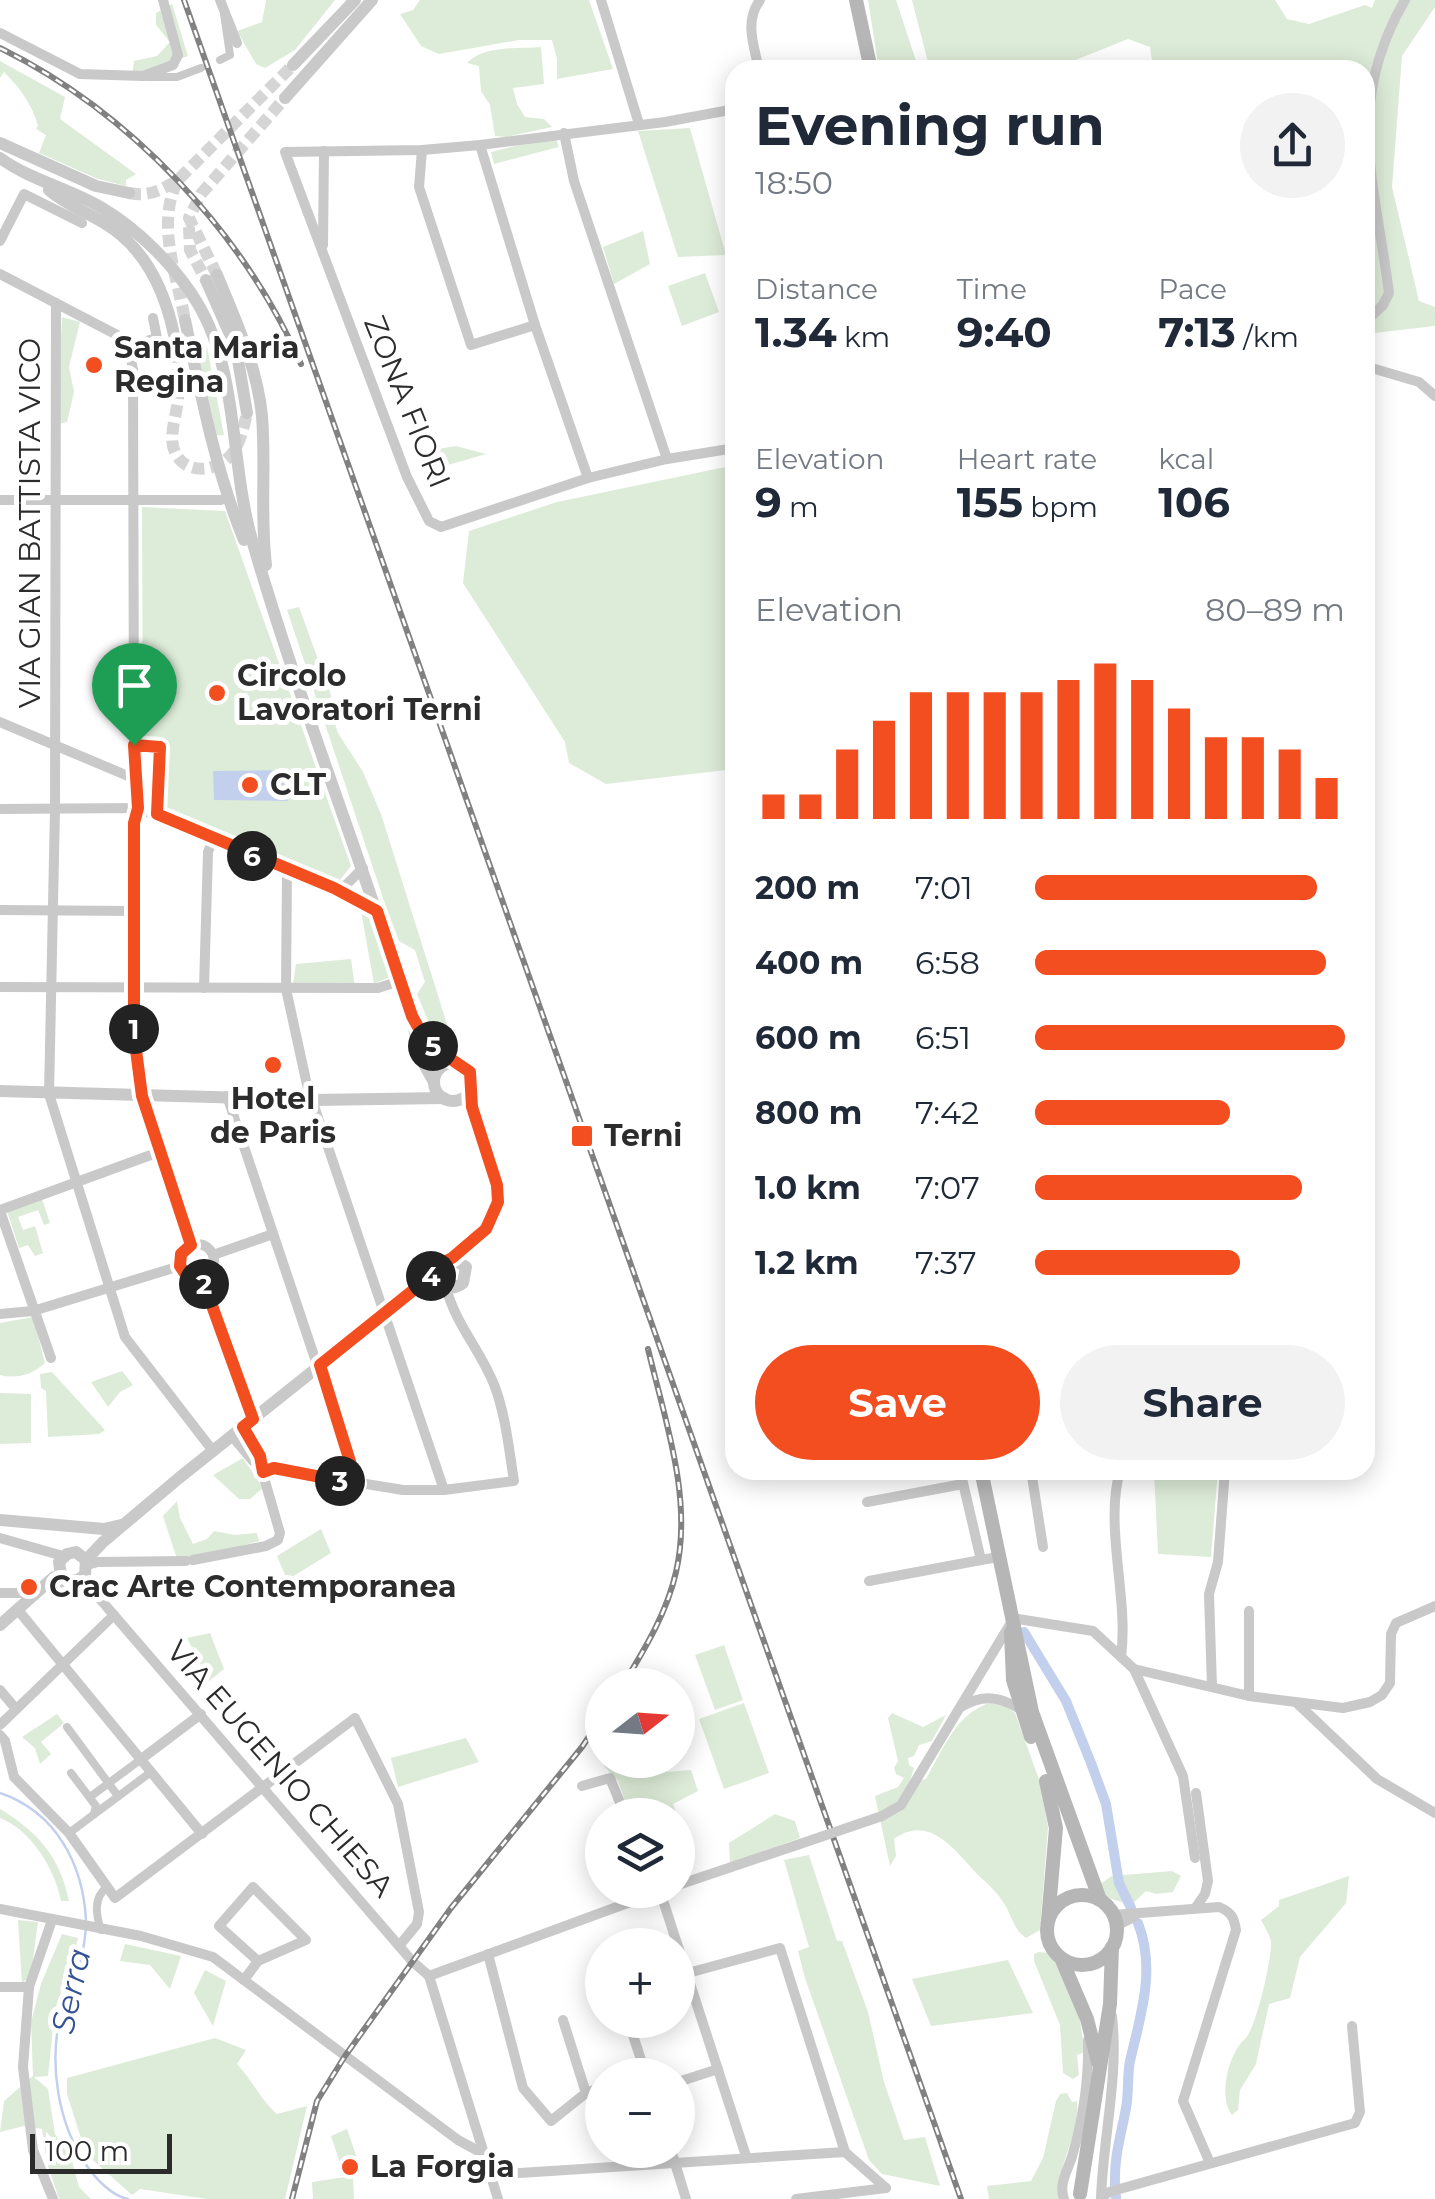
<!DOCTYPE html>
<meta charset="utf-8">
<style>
:root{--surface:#fff;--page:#f2f2f3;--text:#1f2937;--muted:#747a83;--accent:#f24e20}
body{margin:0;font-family:Montserrat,sans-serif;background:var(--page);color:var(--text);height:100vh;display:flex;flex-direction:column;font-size:38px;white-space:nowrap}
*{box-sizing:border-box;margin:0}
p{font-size:32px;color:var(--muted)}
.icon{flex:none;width:55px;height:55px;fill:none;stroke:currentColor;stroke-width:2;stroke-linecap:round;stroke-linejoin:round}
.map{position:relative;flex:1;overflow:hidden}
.side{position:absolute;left:725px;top:60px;width:650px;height:1420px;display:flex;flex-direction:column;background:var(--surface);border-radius:30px;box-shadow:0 5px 25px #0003}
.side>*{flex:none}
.needle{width:65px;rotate:73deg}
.tools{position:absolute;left:585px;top:1668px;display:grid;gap:20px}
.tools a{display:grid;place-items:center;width:110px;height:110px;border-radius:50%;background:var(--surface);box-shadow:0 5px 25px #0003;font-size:50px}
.scale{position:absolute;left:30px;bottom:25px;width:142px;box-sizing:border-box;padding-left:10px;border:5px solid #2c2c2c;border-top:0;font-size:28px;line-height:35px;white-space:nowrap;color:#2c2c2c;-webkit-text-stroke:8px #fff;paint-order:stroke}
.pin{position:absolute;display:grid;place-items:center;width:85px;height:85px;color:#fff;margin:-102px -42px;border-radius:50% 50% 50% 0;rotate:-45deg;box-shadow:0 0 10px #0007}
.pin .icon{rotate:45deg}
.km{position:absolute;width:50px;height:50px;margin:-25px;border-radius:50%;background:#222;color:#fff;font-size:28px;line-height:50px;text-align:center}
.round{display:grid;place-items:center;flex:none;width:105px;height:105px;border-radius:52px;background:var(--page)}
.summary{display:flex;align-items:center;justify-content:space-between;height:170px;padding:0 30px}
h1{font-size:55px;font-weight:700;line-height:75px}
.figures{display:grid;grid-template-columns:repeat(3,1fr);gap:15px;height:170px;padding:10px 30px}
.figures div{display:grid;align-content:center}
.figures b{font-size:42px;font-weight:700}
.figures small{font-size:28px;font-weight:400}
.figures p{font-size:28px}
.chart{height:280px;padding:20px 30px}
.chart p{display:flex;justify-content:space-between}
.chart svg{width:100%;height:180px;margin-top:10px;stroke:var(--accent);stroke-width:6}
.button{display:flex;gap:20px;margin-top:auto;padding:20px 30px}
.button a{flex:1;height:115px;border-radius:60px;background:var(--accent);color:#fff;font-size:40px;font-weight:700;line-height:115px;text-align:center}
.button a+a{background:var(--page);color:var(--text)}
ul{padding:0 30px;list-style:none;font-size:32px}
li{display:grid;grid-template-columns:160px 120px 1fr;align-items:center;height:75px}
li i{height:25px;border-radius:12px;background:var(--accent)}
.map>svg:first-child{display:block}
</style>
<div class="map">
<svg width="1435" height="2199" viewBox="0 0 1435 2199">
<rect width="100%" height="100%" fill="#fff"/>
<!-- green -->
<g fill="#ddecd8">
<polygon points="266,0 335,0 295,50 265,68 256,64 237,31 262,22"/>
<polygon points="420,0 589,0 613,69 557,79 557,59 552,40 519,40 439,54 421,46 400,14 413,10"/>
<polygon points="868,0 896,0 919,70 879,70"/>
<polygon points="912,0 1275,0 1287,19 1309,24 1365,5 1372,8 1375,0 1435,0 1435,7 1402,56 1392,187 1419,301 1435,307 1435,326 1365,334 1365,70 1147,70 1152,60 1150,47 1128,39 1058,67 1056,70 930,70"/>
<polygon points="172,4 188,56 132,76 134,61 157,56 170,42 156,25 156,13"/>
<path d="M541 47 544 84 513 88 517 104 525 117 544 119 552 127 506 137 495 136 490 105 481 91 479 66 467 63C484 45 517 49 541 47Z"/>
<path d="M0 61 65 97 60 119 136 174 126 180V186L98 179 39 153 46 135 36 129 38 126C32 104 20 88 4 72L0 78Z"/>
<polygon points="690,128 726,255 678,257 638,131"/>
<polygon points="555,136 559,147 494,164 491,152"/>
<polygon points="643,231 650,264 614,284 603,247"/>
<polygon points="705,273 719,312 682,326 668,286"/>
<polygon points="62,317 80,322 69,367 74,392 67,422 57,424"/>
<polygon points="207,347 224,435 211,436 196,350"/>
<polygon points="456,446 486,454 438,468 425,451"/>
<polygon points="735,465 735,769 606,784 569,763 565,742 463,583 469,531 557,502"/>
<polygon points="142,507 225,511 351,866 340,880 341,888 163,806 166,742 143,741"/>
<polygon points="299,607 331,695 330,709 338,733 363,772 381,814 452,1040 444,1042 429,1023 417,994 425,982 415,950 399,941 384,901 287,610"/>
<polygon points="361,911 374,913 392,976 374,984"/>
<polygon points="351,959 355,988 292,990 296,964"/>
<polygon points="42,1199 50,1223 44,1225 38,1210 18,1217 23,1230 35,1226 43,1253 35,1256 28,1245 19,1248 7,1211"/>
<path d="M33 1317 45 1363C31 1375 18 1379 0 1375V1323Z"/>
<polygon points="122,1371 133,1385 120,1392 108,1407 91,1382"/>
<polygon points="52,1372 105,1430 99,1434 48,1437 46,1391 41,1388 40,1374"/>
<polygon points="0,1393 31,1394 31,1443 0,1444"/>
<polygon points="243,1458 263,1488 250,1499 239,1499 213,1475"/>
<polygon points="1154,1470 1218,1470 1211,1557 1158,1554"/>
<polygon points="177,1501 180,1518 193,1544 207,1539 214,1531 235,1535 257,1533 259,1541 213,1554 177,1559 163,1516"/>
<polygon points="321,1529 331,1553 287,1580 277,1556"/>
<polygon points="210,1633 224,1669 209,1681 187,1638"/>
<polygon points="724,1645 743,1700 715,1710 695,1655"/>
<path d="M992 1702 1004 1705 1015 1713 1040 1782 1048 1827 1040 1930 1026 1938C1014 1930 1012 1917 1005 1905 998 1893 988 1884 978 1875 955 1851 930 1813 894 1839L896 1856 890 1866 875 1796 898 1787 904 1778 896 1774 894 1768 898 1761 888 1718 892 1713 923 1727 946 1715 932 1741 919 1745 914 1756 908 1758 909 1765 914 1768 909 1784 926 1779C943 1749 957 1712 992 1702Z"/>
<polygon points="744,1703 769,1773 724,1789 699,1719"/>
<polygon points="57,1714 64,1723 41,1742 51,1754 40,1764 35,1748 22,1737"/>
<polygon points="466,1738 479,1762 398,1787 391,1758"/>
<polygon points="610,1760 664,1760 667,1772 691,1770 698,1791 673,1804 677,1815 630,1815 618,1781 604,1766"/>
<path d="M0 1809C38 1832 60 1857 69 1901H61C55 1869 31 1830 0 1818Z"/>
<polygon points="775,1814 795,1821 800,1838 730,1864 729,1843"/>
<polygon points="809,1855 837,1941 842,1941 868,2012 884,2082 904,2140 925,2137 940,2186 882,2174 869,2160 805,1978 798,1951 809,1947 784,1860"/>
<polygon points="1172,1871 1181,1876 1173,1892 1156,1894 1146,1891 1131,1905 1102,1896 1100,1884 1112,1876"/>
<path d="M1349 1876 1346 1903 1300 1957 1290 1998 1269 2004 1256 2064 1240 2090 1238 2110 1232 2115C1219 2099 1227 2063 1238 2047 1241 2042 1246 2039 1248 2035 1257 2021 1272 1959 1271 1942 1270 1935 1264 1926 1261 1920L1279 1906V1900Z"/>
<polygon points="18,1920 38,1922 31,1974 22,1984"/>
<polygon points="62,1934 78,1938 72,1962 55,2009 48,2076 34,2077 48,2089 55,2134 72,2161 79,2187 91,2199 59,2199 47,2163 42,2129 24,2126 0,2132 4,2101 33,2076 31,2022 41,1984"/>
<polygon points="125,1944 181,1956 170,1989 150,1965 120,1961"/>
<polygon points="1039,1952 1049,1953 1053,1958 1078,2009 1085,2052 1077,2055 1079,2075 1073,2079 1063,2073 1060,2025 1034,1961 1034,1954"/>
<polygon points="1008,1960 1033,2013 931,2026 912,1979"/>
<polygon points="205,1970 226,1981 213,2026 194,1993"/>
<path d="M215 2038 246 2050 237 2064C252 2080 261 2100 277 2114L307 2106 285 2199H207L140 2189 132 2195 86 2154 67 2094V2078Z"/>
<path d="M1067 2093 1072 2102 1077 2101C1080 2136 1055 2166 1060 2199H989L987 2186 1031 2181 1043 2158 1056 2101 1060 2094Z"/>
<polygon points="347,2129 359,2164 353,2178 354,2199 313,2199 312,2182 345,2177 331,2136"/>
</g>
<!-- water -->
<polygon fill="#c3d0ed" points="286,770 288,801 214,800 213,771"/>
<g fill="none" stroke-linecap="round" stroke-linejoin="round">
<!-- stream -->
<g stroke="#c3d0ed" stroke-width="2.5">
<path d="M0 1793C56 1812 83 1864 86 1920"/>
<path d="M86 1928C84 1948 80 1969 73 1988 69 1998 63 2007 60 2017 49 2066 58 2124 87 2166 96 2179 112 2196 128 2199"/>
</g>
<!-- canal -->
<g stroke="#c3d0ed" stroke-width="10">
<polyline points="1024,1632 1066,1701 1091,1763 1106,1804 1119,1883 1131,1908"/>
<path d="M1115 2185C1114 2155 1121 2136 1126 2108 1129 2093 1127 2076 1130 2061 1141 2014 1156 1969 1138 1923"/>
<polyline points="1116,2196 1116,2199"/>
</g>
<!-- tertiary-tunnel -->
<g stroke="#d5d5d5" stroke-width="12" stroke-dasharray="12 6" stroke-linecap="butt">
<path d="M177 182C156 224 177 276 185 320"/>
<path d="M129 193C150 197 161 190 178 180L293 65"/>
<polyline points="189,227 190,250 206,280"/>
<polyline points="217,275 189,218 201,194 285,98"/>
<path d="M177 351C177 366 179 383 178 398 177 414 170 430 173 446 180 477 219 474 234 451 241 440 244 426 247 413"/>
</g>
<!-- pedestrian -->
<g stroke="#c9c9c9" stroke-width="8">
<polyline points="220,60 230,55 224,14"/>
<polyline points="147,77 177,77 201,68"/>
<polyline points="67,1727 118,1796"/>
<polyline points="71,1773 96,1806 94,1814"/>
<polyline points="90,1797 140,1760"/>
<polyline points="69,1833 151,1772"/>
<path d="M101 1930C96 1915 93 1898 107 1887"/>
</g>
<!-- minor -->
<g stroke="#c9c9c9" stroke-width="10">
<polyline points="220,0 237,43"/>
<polyline points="601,0 639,124"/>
<polyline points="0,33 80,74 143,76 173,65 178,55 163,0"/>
<path d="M759 70C754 45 744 22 760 0"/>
<polyline points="735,109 665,122 480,145 422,150 285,152 407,477 429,521 441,527 588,478 667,459 735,448"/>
<polyline points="564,133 574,181 667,459"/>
<polyline points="480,145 535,325 588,478"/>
<polyline points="422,150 419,187 471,345 535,325"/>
<polyline points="0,241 24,194 82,223"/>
<polyline points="323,245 324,151"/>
<polyline points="0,274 119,336 128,346 133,369 134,745"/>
<polyline points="56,303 55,810 49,1094 125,1337 213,1451"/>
<path d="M1365 322 1383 305 1389 293C1375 182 1344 105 1405 0"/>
<polyline points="128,346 157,338 153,318"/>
<polyline points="1365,366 1419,382 1435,396"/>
<polyline points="0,500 221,500"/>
<polyline points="0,722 135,779"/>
<polyline points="0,809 137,808 334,888 346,885 363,868"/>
<polyline points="157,814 160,747 134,745 137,808 134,823 134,1035 142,1096 191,1245"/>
<polyline points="287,870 286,989 307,1085 444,1490"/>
<polyline points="334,888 376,911"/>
<polyline points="0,910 135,911"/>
<polyline points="0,987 378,988 400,981"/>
<polyline points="204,988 208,852 213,839"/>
<polyline points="227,1096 357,1484"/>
<polyline points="0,1210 159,1152"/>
<polyline points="0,1211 51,1358"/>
<circle cx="197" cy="1261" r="17"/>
<polyline points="213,1255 273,1234"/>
<polyline points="202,1278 253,1419"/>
<polyline points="0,1314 33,1311 180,1266"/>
<polyline points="232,1436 253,1461 260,1464 260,1456 243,1427"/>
<polyline points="960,1470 981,1560 998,1557"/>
<polyline points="1031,1470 1043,1547"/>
<path d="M1120 1470C1104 1528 1129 1597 1121 1657"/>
<path d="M263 1472 274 1469 403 1490H444L514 1481C509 1450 506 1417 495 1387 482 1352 455 1324 446 1287"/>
<polyline points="867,1502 963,1484"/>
<polyline points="0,1538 63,1556"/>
<polyline points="193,1560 266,1546 278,1540 280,1533 260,1464"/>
<polyline points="87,1565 98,1562 186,1561"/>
<polyline points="78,1580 94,1592 412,1961 429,1976"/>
<polyline points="869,1581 981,1560"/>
<polyline points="0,1593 37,1593"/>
<polyline points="18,1610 202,1834"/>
<polyline points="1134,1669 1183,1776 1195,1858"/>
<polyline points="1212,1687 1209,1594 1218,1562 1225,1470"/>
<polyline points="0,1690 16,1709"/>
<polyline points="1249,1696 1249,1611"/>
<polyline points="1298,1704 1377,1779 1435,1813"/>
<path d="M961 1707C983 1694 1000 1696 1021 1710"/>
<polyline points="0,1725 114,1615"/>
<polyline points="0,1735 5,1741 14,1777 69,1833 115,1898 355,1718 398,1804 419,1912 417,1924 399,1946"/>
<polyline points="140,1760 201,1714"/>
<polyline points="582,1786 610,1778 625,1815"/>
<polyline points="1196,1793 1208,1881 1205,1894 1196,1907"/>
<polyline points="882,1816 901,1805 1012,1621 1018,1619 1093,1631 1134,1669 1249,1696 1343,1708 1370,1702 1382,1695 1390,1683 1391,1634 1396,1623 1435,1606"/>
<polyline points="678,1885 797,1845"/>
<polyline points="660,1891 746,2156"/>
<polyline points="0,1909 141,1936 213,1957 458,2140 482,2153"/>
<path d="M1113 1915 1219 1907C1231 1912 1234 1917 1236 1930L1183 2101 1210 2163"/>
<polyline points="52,1920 29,1987 23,2067 33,2150 53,2199"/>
<polyline points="1116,1926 1134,1917"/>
<polyline points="488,1954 523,2088 551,2121 586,2093 602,2087"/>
<polyline points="688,1973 780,1948 845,2152"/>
<polyline points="429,1976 663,1890"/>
<polyline points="429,1976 498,2199"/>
<polyline points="244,1980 258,1961 306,1940 253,1887 219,1926 258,1961"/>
<polyline points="0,1987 29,1987"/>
<polyline points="563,2020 586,2093"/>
<polyline points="628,2020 646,2075"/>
<polyline points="678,2082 718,2069"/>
<polyline points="671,2150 686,2199"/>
<polyline points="489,2175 845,2152 886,2188"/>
<polyline points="1101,2198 1109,2192 1355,2123 1360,2112 1352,2026"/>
<path d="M1101 2198C1103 2138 1119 2076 1112 2016"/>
<polyline points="796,2199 886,2188"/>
<path d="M1064 2199C1058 2183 1069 2169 1073 2153 1083 2118 1089 2077 1088 2040"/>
</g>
<!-- tertiary -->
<g stroke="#c9c9c9" stroke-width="12">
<polyline points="293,65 355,0"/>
<polyline points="285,98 372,0"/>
<polyline points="0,143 96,186 129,193"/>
<path d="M0 158C32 181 69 188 102 208 139 230 176 267 198 304 239 373 230 464 252 540 303 717 374 888 425 1066L434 1082"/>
<path d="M49 190C65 204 86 212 104 223 150 250 169 300 177 351"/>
<path d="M217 275C236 321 257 366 262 416 266 466 260 515 266 565"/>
<polyline points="206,280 236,348 247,413"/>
<path d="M185 320C201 395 215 469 244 540"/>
<polyline points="418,1027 436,1049 456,1062"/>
<circle cx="453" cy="1082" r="19"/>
<polyline points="0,1091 314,1100 444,1098"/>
<path d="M437 1272C439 1287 451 1292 463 1283L466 1267 452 1258"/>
<polyline points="0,1520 104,1529 121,1525"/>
<path d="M86 1560 103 1542 179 1478 437 1272 443 1260C456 1256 465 1246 475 1237 524 1199 474 1137 471 1088"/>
<polyline points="49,1584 78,1580 85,1575 86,1560 76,1552 67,1554 59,1562 61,1575 69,1580"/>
<polyline points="0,1625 54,1577"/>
</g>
<!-- secondary -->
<g stroke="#b6b6b6" stroke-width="14">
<polyline points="856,0 871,70"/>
<polyline points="981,1470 1032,1712 1100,1900"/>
<polyline points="1011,1632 1013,1680 1031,1737"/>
<polyline points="1046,1781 1056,1828 1048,1921"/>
<circle cx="1082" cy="1930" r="35"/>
<polyline points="1061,1958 1087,2019 1098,2062"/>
<polyline points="1080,2194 1110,2004 1112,1947"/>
</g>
<defs>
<g id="rail">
<polyline points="184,0 961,2199"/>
<path d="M0 48C130 112 243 232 301 364"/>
<path d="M623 1685C644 1650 667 1613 676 1572 693 1499 665 1420 648 1349"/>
<polyline points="292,2199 317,2101 345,2056 451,1908 582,1747 602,1717"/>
</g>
</defs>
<!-- rail casing -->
<use href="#rail" stroke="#818181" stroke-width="6"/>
<!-- rail -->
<use href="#rail" stroke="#fff" stroke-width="2.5" stroke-dasharray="8" stroke-linecap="butt"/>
<!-- minor-bridge -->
<polyline stroke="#c9c9c9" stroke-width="10" points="797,1845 882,1816"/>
</g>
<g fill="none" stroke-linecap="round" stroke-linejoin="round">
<defs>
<polygon id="route" points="134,745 160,747 157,814 334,888 377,911 412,1016 423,1036 436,1049 470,1072 472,1107 497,1185 498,1202 486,1229 452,1258 440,1264 436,1272 320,1365 357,1484 274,1468 263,1472 260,1456 243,1427 253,1419 202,1278 186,1275 180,1266 181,1254 191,1245 142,1096 134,1035 134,823 138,808"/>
</defs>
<!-- route casing -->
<use href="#route" stroke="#fff" stroke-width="20"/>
<!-- route -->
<use href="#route" stroke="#f24e20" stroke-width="12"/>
</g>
<!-- markers -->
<g fill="#f24e20" stroke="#fff" stroke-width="4">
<circle cx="94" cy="365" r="10"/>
<circle cx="217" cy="693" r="10"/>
<circle cx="250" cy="785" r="10"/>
<circle cx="273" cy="1065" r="10"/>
<rect x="570" y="1124" width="24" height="24" rx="5"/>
<circle cx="29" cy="1587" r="10"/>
<circle cx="350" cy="2167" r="10"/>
</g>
<g text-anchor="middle" stroke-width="10" stroke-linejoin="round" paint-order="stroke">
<!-- poi labels -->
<g font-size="30" font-weight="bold" fill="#2c2c2c" stroke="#fff" text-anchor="start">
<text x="114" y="358">Santa Maria<tspan x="114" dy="34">Regina</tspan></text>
<text x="237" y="686">Circolo<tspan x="237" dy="34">Lavoratori Terni</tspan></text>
<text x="270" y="795">CLT</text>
<text x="273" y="1109" text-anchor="middle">Hotel<tspan x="273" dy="34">de Paris</tspan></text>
<text x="604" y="1146">Terni</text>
<text x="49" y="1597">Crac Arte Contemporanea</text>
<text x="370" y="2177">La Forgia</text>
</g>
<!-- street labels -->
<g font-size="30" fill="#2c2c2c" stroke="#fff">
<text transform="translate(407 402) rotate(68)" y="10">ZONA FIORI</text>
<text transform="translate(30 523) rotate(-90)" y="10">VIA GIAN BATTISTA VICO</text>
<text transform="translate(280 1769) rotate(49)" y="10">VIA EUGENIO CHIESA</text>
</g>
<!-- water labels -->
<g font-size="32" font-style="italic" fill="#355394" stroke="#fff">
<text transform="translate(71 1991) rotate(-78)" y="11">Serra</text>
</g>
</g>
</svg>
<div class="tools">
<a><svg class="needle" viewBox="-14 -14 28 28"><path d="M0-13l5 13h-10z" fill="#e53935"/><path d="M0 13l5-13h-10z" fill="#747a83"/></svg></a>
<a><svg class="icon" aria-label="layers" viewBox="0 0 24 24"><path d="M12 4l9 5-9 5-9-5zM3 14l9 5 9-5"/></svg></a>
<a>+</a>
<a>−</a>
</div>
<div class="scale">100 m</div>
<div class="pin" style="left:134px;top:745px;background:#1e9e55"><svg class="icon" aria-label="arrive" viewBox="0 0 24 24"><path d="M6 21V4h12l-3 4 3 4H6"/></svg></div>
<b class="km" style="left:134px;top:1029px">1</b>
<b class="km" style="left:204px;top:1284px">2</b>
<b class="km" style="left:340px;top:1481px">3</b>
<b class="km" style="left:431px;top:1276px">4</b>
<b class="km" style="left:433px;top:1046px">5</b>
<b class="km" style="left:252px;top:856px">6</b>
<section class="side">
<div class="summary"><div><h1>Evening run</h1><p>18:50</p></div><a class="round"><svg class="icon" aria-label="share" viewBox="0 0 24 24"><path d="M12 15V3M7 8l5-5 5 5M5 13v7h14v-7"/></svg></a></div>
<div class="figures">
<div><p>Distance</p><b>1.34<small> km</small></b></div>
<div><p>Time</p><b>9:40</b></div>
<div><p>Pace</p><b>7:13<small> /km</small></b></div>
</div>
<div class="figures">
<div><p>Elevation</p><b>9<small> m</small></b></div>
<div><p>Heart rate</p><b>155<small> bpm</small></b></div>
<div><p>kcal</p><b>106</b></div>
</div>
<div class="chart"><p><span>Elevation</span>80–89 m</p>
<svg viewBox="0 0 160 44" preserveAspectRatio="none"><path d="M5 44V38M15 44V38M25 44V27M35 44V20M45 44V13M55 44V13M65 44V13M75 44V13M85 44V10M95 44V6M105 44V10M115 44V17M125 44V24M135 44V24M145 44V27M155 44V34"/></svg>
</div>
<ul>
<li><b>200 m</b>7:01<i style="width:91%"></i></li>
<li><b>400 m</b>6:58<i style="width:94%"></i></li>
<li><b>600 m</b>6:51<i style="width:100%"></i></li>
<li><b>800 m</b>7:42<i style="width:63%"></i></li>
<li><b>1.0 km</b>7:07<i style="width:86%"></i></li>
<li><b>1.2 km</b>7:37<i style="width:66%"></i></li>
</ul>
<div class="button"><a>Save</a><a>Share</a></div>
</section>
</div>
